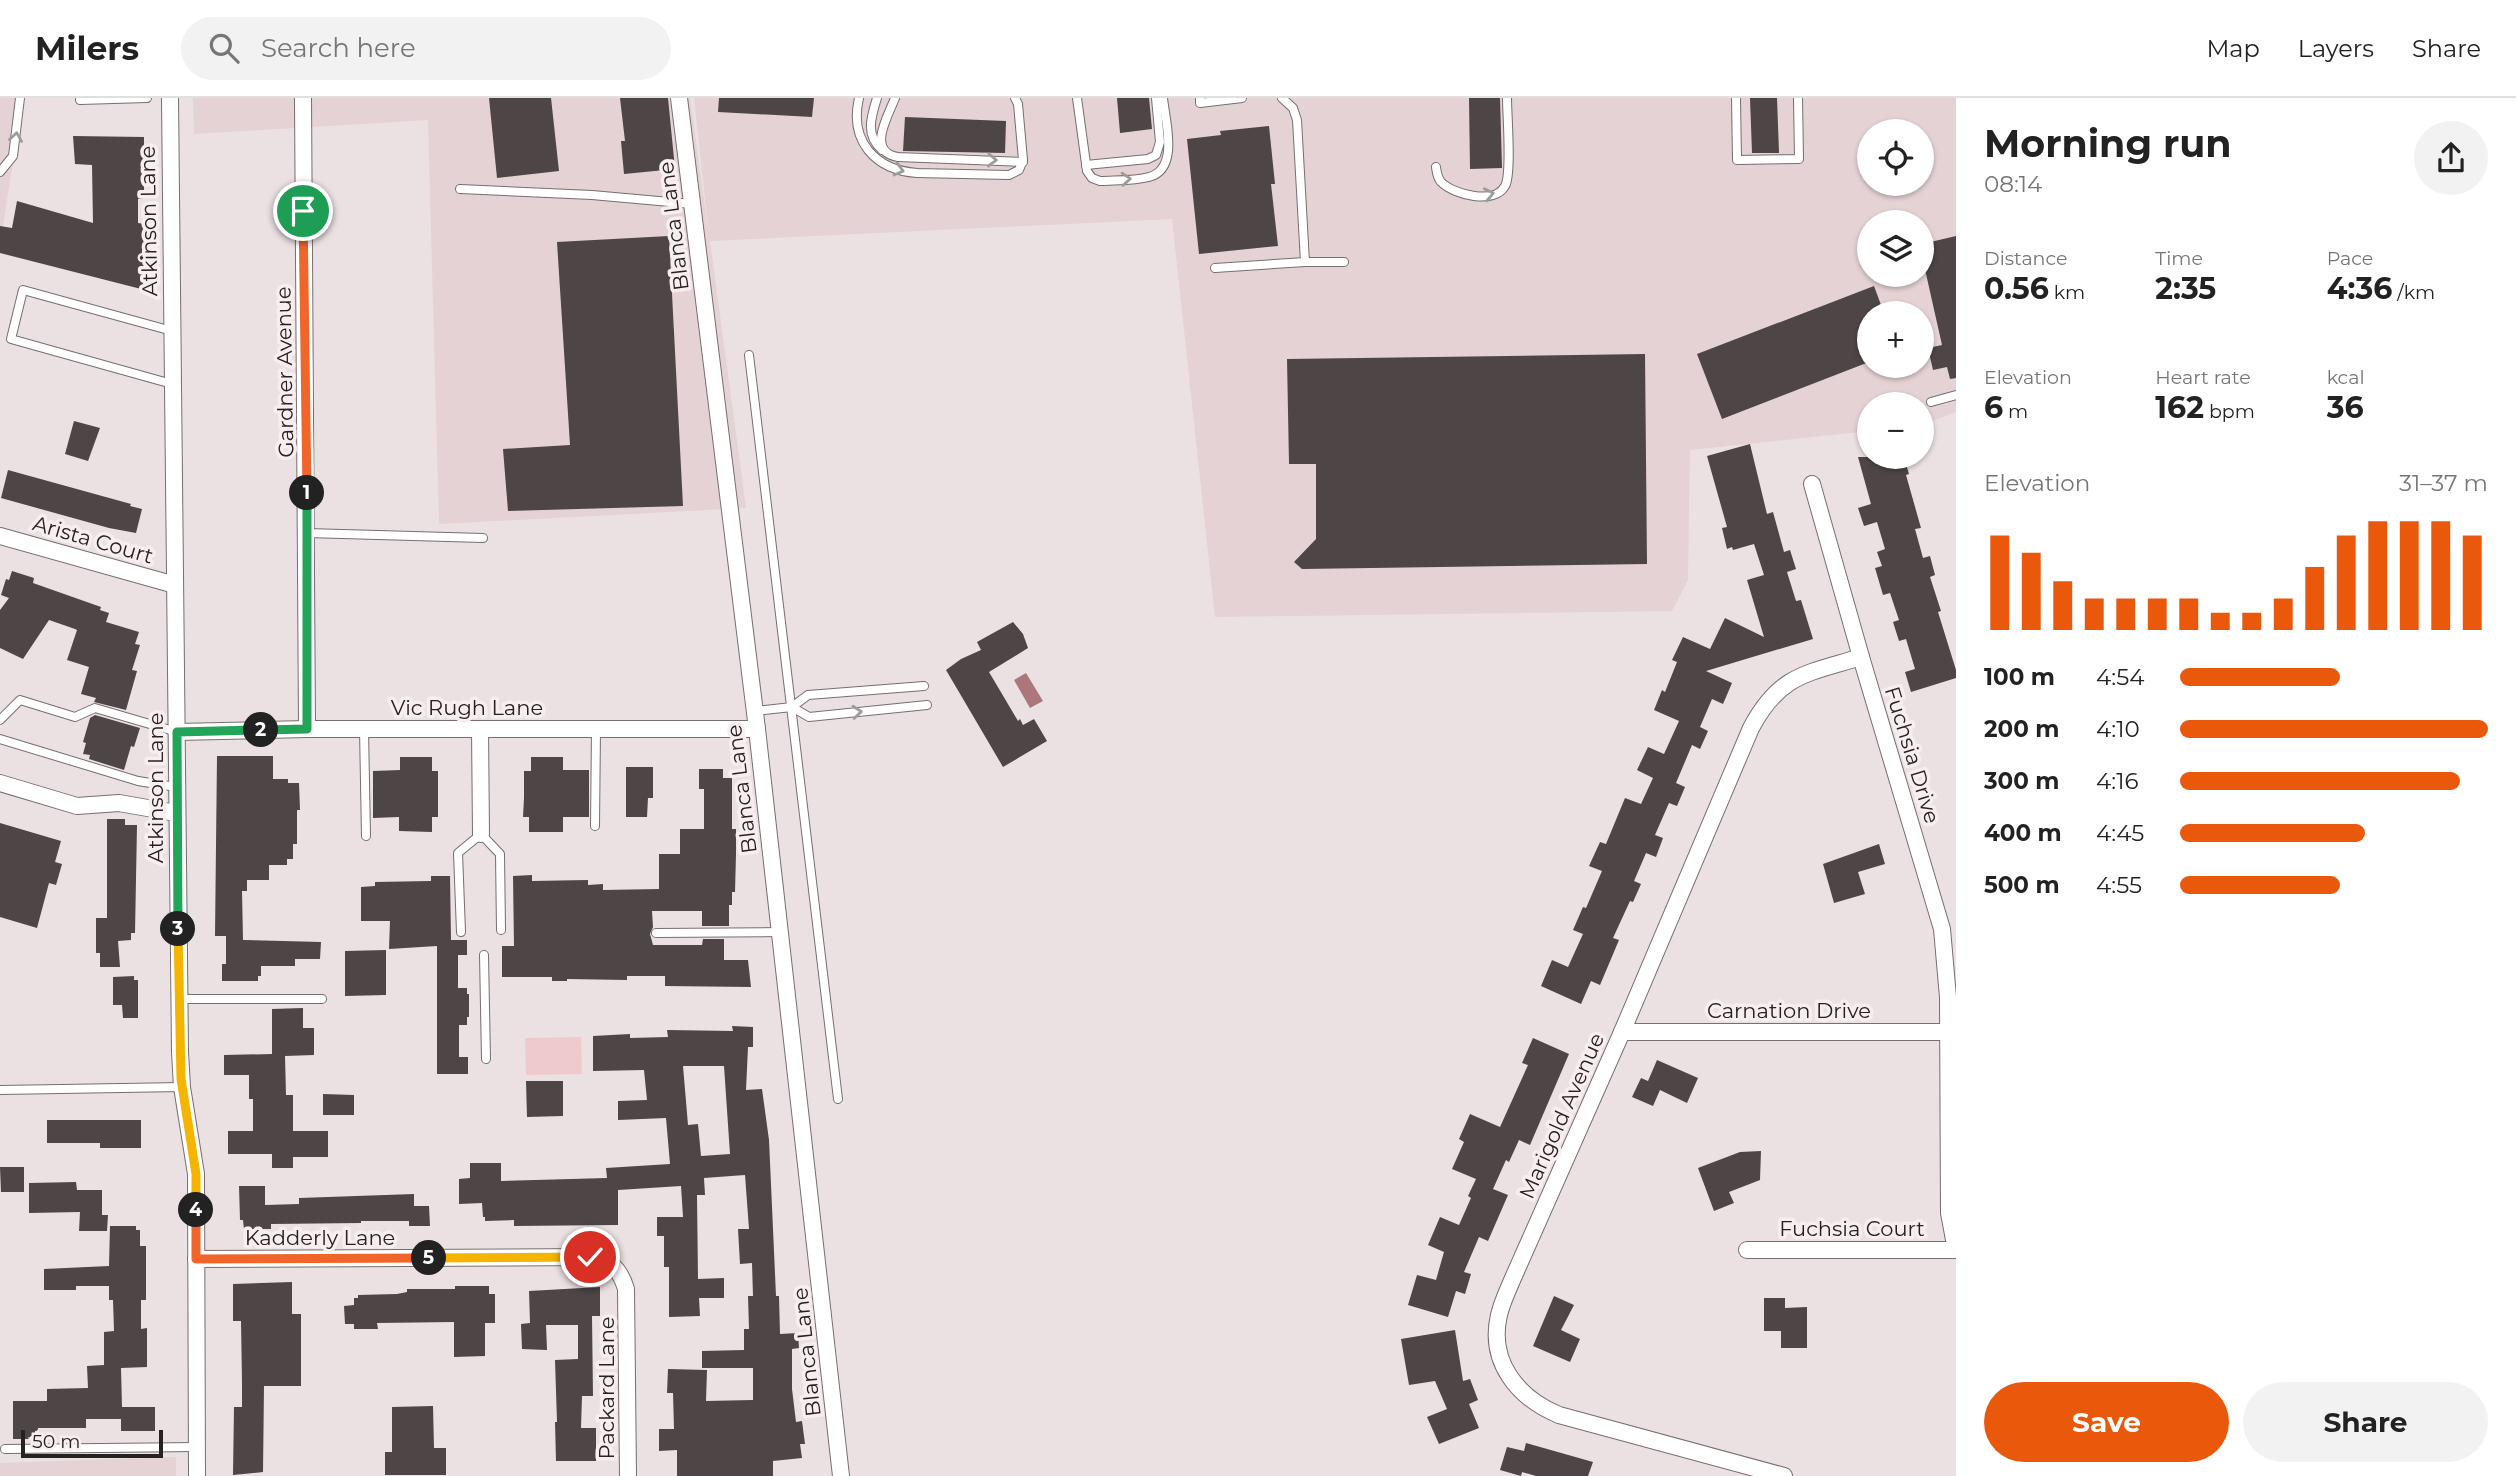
<!DOCTYPE html>
<meta charset="utf-8">
<style>
:root{--surface:#fff;--page:#f2f2f2;--text:#222;--muted:#767676;--line:#e0e0e0;--accent:#ea580c}
body{margin:0;font-family:Montserrat,sans-serif;background:var(--page);color:var(--text);height:100vh;display:flex;flex-direction:column;font-size:26px;white-space:nowrap}
*{box-sizing:border-box;margin:0}
p{font-size:23px;color:var(--muted)}
.icon{flex:none;width:38px;height:38px;fill:none;stroke:currentColor;stroke-width:2;stroke-linecap:round;stroke-linejoin:round}
.map{position:relative;flex:1;overflow:hidden}
.sheet{display:flex;flex-direction:column;background:var(--surface);width:560px}
.sheet>*{flex:none}
.tools{position:absolute;left:1857px;top:21px;display:grid;gap:14px}
.tools a{display:grid;place-items:center;width:77px;height:77px;border-radius:50%;background:var(--surface);box-shadow:0 2px 5px #0004;font-size:35px}
.scale{position:absolute;left:21px;bottom:18px;width:142px;box-sizing:border-box;padding-left:7px;border:4px solid #262222;border-top:0;font-size:19px;line-height:24px;white-space:nowrap;color:#262222;-webkit-text-stroke:5px #f8eeef;paint-order:stroke}
.pin{position:absolute;display:grid;place-items:center;width:60px;height:60px;color:#fff;margin:-30px;border:4px solid #fff;border-radius:50%;box-shadow:0 2px 7px #0007}
.km{position:absolute;width:35px;height:35px;margin:-18px;border-radius:50%;background:#222;color:#fff;font-size:19px;line-height:35px;text-align:center}
.round{display:grid;place-items:center;flex:none;width:74px;height:74px;border-radius:37px;background:var(--page)}
.overview{display:flex;align-items:center;justify-content:space-between;height:119px;padding:0 28px}
h1{font-size:38px;font-weight:700;line-height:52px}
.figures{display:grid;grid-template-columns:repeat(3,1fr);gap:10px;height:119px;padding:7px 28px}
.figures div{display:grid;align-content:center}
.figures b{font-size:30px;font-weight:700}
.figures small{font-size:19px;font-weight:400}
.figures p{font-size:19px}
.chart{height:196px;padding:14px 28px}
.chart p{display:flex;justify-content:space-between}
.chart svg{width:100%;height:126px;margin-top:7px;stroke:var(--accent);stroke-width:6}
.action{display:flex;gap:14px;margin-top:auto;padding:14px 28px}
.action a{flex:1;height:80px;border-radius:42px;background:var(--accent);color:#fff;font-size:28px;font-weight:700;line-height:80px;text-align:center}
.action a+a{background:var(--page);color:var(--text)}
ul{padding:0 28px;list-style:none;font-size:23px}
li{display:grid;grid-template-columns:112px 84px 1fr;align-items:center;height:52px}
li i{height:18px;border-radius:9px;background:var(--accent)}
header{display:flex;align-items:center;gap:42px;box-sizing:border-box;height:98px;padding:0 35px;background:var(--surface);border-bottom:2px solid var(--line)}
header strong{font-size:33px}
nav{display:flex;gap:38px;margin-inline-start:auto;font-size:24px}
.search{width:490px;height:63px;background:var(--page);display:flex;align-items:center;gap:18px;box-sizing:border-box;padding:0 24px;border-radius:38px;color:var(--muted);font-size:26px}
main{display:flex;flex:1;min-height:0}
.map>svg:first-child{display:block}
</style>
<header>
<strong>Milers</strong>
<div class="search"><svg class="icon" aria-label="search" viewBox="0 0 24 24"><circle cx="10" cy="10" r="6"/><path d="M15 15l6 6"/></svg>Search here</div>
<nav><a>Map</a><a>Layers</a><a>Share</a></nav>
</header>
<main>
<div class="map">
<svg width="1956" height="1378" viewBox="0 0 1956 1378">
<rect width="100%" height="100%" fill="#ebe1e2"/>
<!-- built -->
<g fill="#e5d2d4" fill-rule="evenodd">
<polygon points="0,0 23,0 0,147"/>
<path d="M193 0H690L709 138 694 0H1956V314L1922 327V306H1869V333L1690 352 1688 482 1672 513 1215 519 1172 121 710 143 746 410 439 426 428 22 194 36ZM1869 33H1922V86H1869ZM1869 124H1922V177H1869ZM1869 215H1922V268H1869Z"/>
<polygon points="176,1359 176,1378 0,1378 0,1365"/>
</g>
<!-- green -->
<polygon fill="#efcacd" points="581,939 582,976 526,977 525,940"/>
<!-- water -->
<polygon fill="#ab777c" points="1026,575 1043,603 1030,610 1014,582"/>
<!-- building -->
<g fill="#4d4546" fill-rule="evenodd">
<polygon points="489,0 551,0 559,73 497,80"/>
<polygon points="620,0 668,0 675,71 624,76 621,43 625,43"/>
<polygon points="719,0 814,0 812,19 718,14"/>
<polygon points="1117,0 1149,0 1152,31 1120,35"/>
<polygon points="1469,0 1500,0 1502,70 1470,71"/>
<polygon points="1750,0 1777,0 1779,55 1752,55"/>
<polygon points="905,19 1006,23 1005,55 903,53"/>
<polygon points="1269,28 1275,86 1271,86 1278,148 1199,156 1187,41 1221,37 1220,33"/>
<polygon points="73,38 144,39 144,100 138,101 138,125 145,126 145,192 0,155 0,128 12,130 17,103 93,125 92,67 75,66"/>
<polygon points="669,138 683,408 508,413 503,351 570,347 557,144"/>
<polygon points="1956,138 1956,280 1950,281 1947,269 1933,272 1928,250 1942,247 1922,158 1922,146"/>
<polygon points="1874,188 1884,215 1869,215 1869,264 1722,321 1697,256"/>
<polygon points="1645,256 1647,466 1302,471 1294,464 1316,441 1316,366 1289,366 1287,261"/>
<polygon points="74,323 100,330 88,363 65,356"/>
<polygon points="1750,346 1767,416 1773,414 1784,454 1790,452 1796,471 1787,474 1796,503 1801,502 1813,541 1706,573 1732,585 1723,606 1712,601 1700,629 1708,633 1700,651 1692,647 1676,685 1685,689 1677,708 1669,705 1655,737 1663,740 1656,759 1646,755 1634,783 1641,786 1633,804 1630,803 1613,840 1619,842 1600,887 1591,883 1581,906 1541,888 1552,862 1568,869 1583,836 1573,832 1583,809 1586,810 1602,773 1589,768 1600,744 1606,746 1625,700 1641,706 1653,680 1637,672 1648,649 1664,656 1679,623 1654,612 1662,592 1665,594 1677,564 1672,562 1683,539 1710,551 1725,520 1764,539 1747,482 1764,477 1754,446 1733,452 1732,449 1727,451 1722,430 1727,429 1707,358"/>
<polygon points="1858,359 1904,359 1909,376 1906,377 1921,430 1915,431 1923,460 1930,458 1935,477 1930,479 1941,513 1938,514 1956,572 1956,580 1911,594 1905,574 1915,571 1906,541 1899,543 1893,524 1899,522 1890,495 1883,497 1875,470 1882,468 1877,454 1885,451 1877,424 1864,428 1858,410 1871,406"/>
<polygon points="8,372 131,406 130,408 142,411 136,435 109,430 1,400"/>
<polygon points="12,473 34,480 33,485 101,509 100,512 109,515 106,524 139,534 135,546 140,547 132,572 137,573 126,612 94,604 96,600 81,596 89,569 67,562 77,532 75,531 49,522 23,561 0,550 0,512 9,500 1,497 6,481 9,482"/>
<polygon points="1013,524 1023,536 1028,550 989,574 1018,623 1020,621 1023,627 1034,621 1047,643 1003,669 946,572 961,561 981,552 977,544"/>
<polygon points="95,617 140,630 134,649 131,648 124,672 89,661 90,657 83,656 86,645 83,644 90,620"/>
<polygon points="217,658 273,658 273,681 288,681 288,685 299,685 300,712 297,712 297,746 293,746 293,761 287,761 287,767 269,767 269,782 247,782 247,793 242,793 243,842 321,844 320,861 295,861 295,868 261,868 261,878 258,878 258,883 222,883 222,866 226,866 226,838 215,838"/>
<polygon points="400,659 432,659 432,673 438,673 438,719 432,719 432,734 399,733 399,719 373,720 373,673 400,672"/>
<polygon points="531,659 563,659 563,672 589,672 589,719 563,719 563,734 529,734 529,719 523,719 524,700 524,673 531,673"/>
<polygon points="626,669 653,669 653,700 648,700 647,719 626,719"/>
<polygon points="699,671 723,671 723,680 732,680 732,731 736,731 736,756 735,794 732,794 732,807 729,807 729,828 702,828 702,813 652,813 653,829 650,836 653,847 702,847 703,841 724,841 724,862 748,862 751,889 665,888 665,878 627,878 627,882 567,881 567,883 552,883 552,879 502,879 502,848 514,848 513,778 532,777 532,783 588,782 588,787 603,786 603,792 659,791 659,756 680,756 680,731 704,731 704,691 699,691"/>
<polygon points="107,721 125,721 125,727 137,727 135,835 131,835 131,842 118,843 120,869 100,869 100,855 96,855 96,820 107,820"/>
<polygon points="0,725 61,743 55,764 62,766 56,787 49,785 37,830 0,819"/>
<polygon points="1879,746 1885,766 1858,774 1865,796 1834,805 1823,766"/>
<polygon points="431,778 450,778 451,842 467,842 467,857 458,857 458,890 467,890 467,896 469,896 469,919 467,919 467,927 459,927 459,959 468,959 468,976 437,976 437,848 389,851 390,823 361,823 361,789 375,788 375,784 431,783"/>
<polygon points="386,852 386,897 345,898 345,853"/>
<polygon points="134,878 134,882 138,882 138,920 123,920 122,907 113,907 113,879"/>
<polygon points="303,910 303,930 314,930 314,957 285,958 286,997 293,997 293,1033 328,1033 328,1059 293,1059 293,1070 272,1070 272,1056 228,1056 228,1033 253,1033 253,1001 249,1001 249,977 224,977 224,957 272,956 272,911"/>
<path d="M732 928 753 929V949H748L746 992 762 991 769 1042 776 1198H779L780 1236 798 1235 799 1250 792 1251V1291L796 1324 802 1323 805 1346H800L802 1360 773 1363V1378H677V1352L659 1353V1331H674L673 1295H667L668 1271 707 1272 706 1303 753 1302V1270H702V1253L744 1252V1231H749L748 1198H753L752 1165 740 1166 738 1131H749L745 1077 704 1080 705 1097H697L698 1181 724 1180V1200H699L700 1218 669 1219V1169H664V1138H657V1119H683L681 1088 618 1092V1127L514 1128V1122L485 1123V1119H483L482 1105 459 1106V1081L470 1080V1065H501V1083L607 1080 606 1070 670 1066 666 1020 618 1022V1003L647 1002 644 972 593 973V938L630 936V940L668 939 667 932 733 933ZM683 968H724L730 1056 701 1058 698 1026 688 1027Z"/>
<polygon points="1533,940 1569,956 1530,1047 1519,1042 1509,1064 1506,1062 1493,1091 1508,1097 1488,1143 1479,1139 1464,1174 1471,1176 1465,1196 1456,1193 1448,1219 1408,1207 1417,1177 1436,1182 1444,1154 1428,1147 1440,1119 1459,1127 1471,1100 1468,1098 1476,1081 1452,1071 1464,1044 1459,1041 1470,1016 1500,1029 1528,967 1522,965"/>
<polygon points="1657,962 1698,980 1687,1005 1660,992 1653,1008 1632,999 1641,980 1648,983"/>
<polygon points="526,983 563,983 563,1018 527,1019"/>
<polygon points="323,996 354,997 354,1017 323,1017"/>
<polygon points="47,1022 141,1022 141,1050 100,1050 100,1045 47,1045"/>
<polygon points="1761,1053 1760,1082 1729,1094 1734,1105 1714,1113 1698,1070 1740,1054"/>
<polygon points="0,1069 24,1069 24,1094 1,1094"/>
<polygon points="76,1084 77,1092 102,1092 102,1117 108,1117 107,1133 79,1133 80,1114 29,1115 29,1085"/>
<polygon points="239,1088 265,1088 265,1107 299,1106 299,1100 414,1096 414,1108 429,1108 430,1128 409,1128 409,1123 361,1123 361,1125 271,1126 271,1131 244,1131 243,1122 240,1122"/>
<polygon points="110,1128 136,1128 136,1132 140,1132 140,1148 146,1148 146,1202 141,1202 141,1231 147,1230 147,1269 121,1270 122,1309 155,1309 155,1333 121,1333 121,1321 86,1321 86,1330 38,1330 38,1333 35,1333 35,1341 13,1341 13,1303 47,1303 47,1291 88,1290 87,1268 104,1267 104,1234 114,1233 113,1202 109,1202 109,1188 76,1188 76,1192 44,1192 44,1171 109,1168"/>
<polygon points="292,1184 292,1216 301,1216 301,1288 264,1288 263,1374 233,1377 234,1309 242,1309 242,1284 241,1223 233,1223 233,1186"/>
<polygon points="455,1188 489,1188 489,1196 495,1196 495,1225 485,1225 485,1258 454,1259 454,1224 377,1225 378,1231 354,1231 354,1226 345,1226 344,1208 354,1207 354,1200 358,1200 358,1197 397,1196 407,1194 407,1191 455,1191"/>
<polygon points="600,1189 600,1218 592,1218 593,1298 582,1298 581,1330 596,1330 596,1363 556,1363 555,1324 557,1324 555,1262 578,1261 578,1227 546,1227 547,1252 522,1251 521,1226 530,1225 529,1193"/>
<polygon points="1554,1198 1574,1207 1561,1232 1580,1241 1570,1264 1533,1248"/>
<polygon points="1764,1200 1785,1200 1785,1210 1807,1209 1807,1250 1781,1250 1781,1233 1764,1233"/>
<polygon points="1455,1232 1463,1283 1470,1281 1478,1302 1469,1306 1479,1330 1439,1346 1427,1319 1447,1311 1435,1283 1409,1287 1401,1241"/>
<polygon points="433,1308 434,1350 446,1350 446,1377 385,1377 385,1354 392,1354 392,1309"/>
<polygon points="1526,1345 1593,1364 1588,1378 1536,1378 1522,1374 1521,1378 1500,1372 1507,1349 1524,1353"/>
</g>
<g fill="none" stroke-linecap="round" stroke-linejoin="round">
<defs>
<g id="lane">
<path d="M859 0C849 43 875 72 917 75L1009 77 1019 72 1023 62 1018 6 1015 0"/>
<path d="M877 0C871 19 865 37 882 52"/>
<path d="M895 0C888 18 866 54 898 59L1023 64"/>
<path d="M1077 0 1087 73 1092 80 1100 83C1115 82 1134 83 1149 79 1180 71 1165 22 1163 0"/>
<polyline points="1200,0 1200,5 1242,0"/>
<polyline points="1282,0 1293,10 1297,22 1305,164 1344,164"/>
<polyline points="1736,0 1737,62 1799,61 1798,0"/>
<polyline points="80,2 147,0"/>
<polyline points="1086,67 1148,61 1156,57 1160,44 1156,0"/>
<path d="M1436 69C1437 75 1437 79 1441 84 1454 97 1495 107 1505 88 1512 76 1507 17 1507 0"/>
<polyline points="0,74 13,58 20,0"/>
<polyline points="460,91 592,97 692,106"/>
<polyline points="1215,170 1305,164"/>
<polyline points="172,233 23,192 11,241 172,286"/>
<polyline points="749,257 838,1001"/>
<polyline points="1931,304 1956,297"/>
<polyline points="307,435 483,440"/>
<polyline points="792,609 809,619 927,607"/>
<polyline points="754,613 792,609 808,597 924,588"/>
<polyline points="0,622 20,602 75,619 95,610 177,634"/>
<polyline points="364,631 366,738"/>
<polyline points="0,641 138,683 176,689"/>
<polyline points="595,728 596,631"/>
<polyline points="461,834 458,755 481,736 500,756 501,832"/>
<polyline points="656,835 780,834"/>
<polyline points="484,857 486,961"/>
<polyline points="179,901 322,901"/>
<polyline points="0,992 182,989"/>
<polyline points="5,1351 197,1349"/>
</g>
<g id="street">
<polyline points="170,0 180,954 182,989 196,1076 197,1378"/>
<polyline points="303,0 307,631"/>
<polyline points="679,0 757,631 841,1378"/>
<polyline points="1812,386 1861,559 1942,831 1948,899 1949,1115 1956,1152"/>
<polyline points="0,438 175,487"/>
<polyline points="480,631 481,736"/>
<polyline points="177,634 307,631 757,631"/>
<polyline points="0,685 77,708 119,705 176,715"/>
<polyline points="1622,934 1956,934"/>
<polyline points="1747,1152 1956,1152"/>
<path d="M196 1161 590 1159C611 1162 620 1171 626 1191L628 1378"/>
<path d="M1784 1378 1559 1317C1518 1300 1488 1264 1499 1217 1502 1204 1508 1192 1513 1180L1622 934 1751 630C1780 576 1806 576 1861 559"/>
</g>
</defs>
<!-- lane casing -->
<use href="#lane" stroke="#776e6f" stroke-width="10"/>
<!-- street casing -->
<use href="#street" stroke="#776e6f" stroke-width="18"/>
<!-- lane -->
<use href="#lane" stroke="#fff" stroke-width="8"/>
<!-- street -->
<use href="#street" stroke="#fff" stroke-width="16"/>
</g>
<!-- one-way arrows -->
<defs><path id="oneway-chevron" d="M-2-3.5L2.5 0L-2 3.5" fill="none" stroke-width="1.6" stroke-linecap="round" stroke-linejoin="round" transform="scale(1.75)"/></defs>
<g stroke="#9d9c9c">
<use href="#oneway-chevron" transform="translate(16 39) rotate(-81)"/>
<use href="#oneway-chevron" transform="translate(992 62) rotate(2)"/>
<use href="#oneway-chevron" transform="translate(899 72) rotate(15)"/>
<use href="#oneway-chevron" transform="translate(1126 81) rotate(-4)"/>
<use href="#oneway-chevron" transform="translate(1489 96) rotate(-13)"/>
<use href="#oneway-chevron" transform="translate(857 614) rotate(-5)"/>
</g>
<g fill="none" stroke-linecap="round" stroke-linejoin="round">
<defs>
<polyline id="split-1" points="303,113 307,395"/>
<polyline id="split-2" points="261,632 307,631 307,395"/>
<polyline id="split-3" points="178,831 177,634 261,632"/>
<polyline id="split-4" points="178,831 181,981 196,1076 196,1112"/>
<polyline id="split-5" points="196,1112 196,1161 429,1160"/>
<polyline id="split-6" points="429,1160 590,1159"/>
</defs>
<!-- split-1 casing -->
<use href="#split-1" stroke="#fff" stroke-width="14"/>
<!-- split-2 casing -->
<use href="#split-2" stroke="#fff" stroke-width="14"/>
<!-- split-3 casing -->
<use href="#split-3" stroke="#fff" stroke-width="14"/>
<!-- split-4 casing -->
<use href="#split-4" stroke="#fff" stroke-width="14"/>
<!-- split-5 casing -->
<use href="#split-5" stroke="#fff" stroke-width="14"/>
<!-- split-6 casing -->
<use href="#split-6" stroke="#fff" stroke-width="14"/>
<!-- split-1 -->
<use href="#split-1" stroke="#f0652b" stroke-width="9"/>
<!-- split-2 -->
<use href="#split-2" stroke="#22a559" stroke-width="9"/>
<!-- split-3 -->
<use href="#split-3" stroke="#22a559" stroke-width="9"/>
<!-- split-4 -->
<use href="#split-4" stroke="#f5b400" stroke-width="9"/>
<!-- split-5 -->
<use href="#split-5" stroke="#f0652b" stroke-width="9"/>
<!-- split-6 -->
<use href="#split-6" stroke="#f5b400" stroke-width="9"/>
</g>
<g text-anchor="middle" stroke-width="7" stroke-linejoin="round" paint-order="stroke">
<!-- street labels -->
<g font-size="21" fill="#262222" stroke="#f8eeef">
<text transform="translate(149 123) rotate(-91)" y="7">Atkinson Lane</text>
<text transform="translate(674 128) rotate(-97)" y="7">Blanca Lane</text>
<text transform="translate(285 274) rotate(-91)" y="7">Gardner Avenue</text>
<text transform="translate(93 442) rotate(16)" y="7">Arista Court</text>
<text x="467" y="617">Vic Rugh Lane</text>
<text transform="translate(1912 657) rotate(73)" y="7">Fuchsia Drive</text>
<text transform="translate(156 690) rotate(-90)" y="7">Atkinson Lane</text>
<text transform="translate(742 691) rotate(-97)" y="7">Blanca Lane</text>
<text x="1789" y="920">Carnation Drive</text>
<text transform="translate(1562 1018) rotate(-66)" y="7">Marigold Avenue</text>
<text x="1852" y="1138">Fuchsia Court</text>
<text x="320" y="1147">Kadderly Lane</text>
<text transform="translate(807 1254) rotate(-96)" y="7">Blanca Lane</text>
<text transform="translate(607 1290) rotate(-90)" y="7">Packard Lane</text>
</g>
</g>
</svg>
<div class="tools">
<a><svg class="icon" aria-label="locate" viewBox="0 0 24 24"><circle cx="12" cy="12" r="6"/><path d="M12 2v4M12 18v4M2 12h4M18 12h4"/></svg></a>
<a><svg class="icon" aria-label="layers" viewBox="0 0 24 24"><path d="M12 4l9 5-9 5-9-5zM3 14l9 5 9-5"/></svg></a>
<a>+</a>
<a>−</a>
</div>
<div class="scale">50 m</div>
<div class="pin" style="left:303px;top:113px;background:#1e9e55"><svg class="icon" aria-label="arrive" viewBox="0 0 24 24"><path d="M6 21V4h12l-3 4 3 4H6"/></svg></div>
<div class="pin" style="left:590px;top:1159px;background:#d93025"><svg class="icon" aria-label="check" viewBox="0 0 24 24"><path d="M5 12l5 5 9-10"/></svg></div>
<b class="km" style="left:307px;top:395px">1</b>
<b class="km" style="left:261px;top:632px">2</b>
<b class="km" style="left:178px;top:831px">3</b>
<b class="km" style="left:196px;top:1112px">4</b>
<b class="km" style="left:429px;top:1160px">5</b>
</div>
<section class="sheet">
<div class="overview"><div><h1>Morning run</h1><p>08:14</p></div><a class="round"><svg class="icon" aria-label="share" viewBox="0 0 24 24"><path d="M12 15V3M7 8l5-5 5 5M5 13v7h14v-7"/></svg></a></div>
<div class="figures">
<div><p>Distance</p><b>0.56<small> km</small></b></div>
<div><p>Time</p><b>2:35</b></div>
<div><p>Pace</p><b>4:36<small> /km</small></b></div>
</div>
<div class="figures">
<div><p>Elevation</p><b>6<small> m</small></b></div>
<div><p>Heart rate</p><b>162<small> bpm</small></b></div>
<div><p>kcal</p><b>36</b></div>
</div>
<div class="chart"><p><span>Elevation</span>31–37 m</p>
<svg viewBox="0 0 160 44" preserveAspectRatio="none"><path d="M5 44V11M15 44V17M25 44V27M35 44V33M45 44V33M55 44V33M65 44V33M75 44V38M85 44V38M95 44V33M105 44V22M115 44V11M125 44V6M135 44V6M145 44V6M155 44V11"/></svg>
</div>
<ul>
<li><b>100 m</b>4:54<i style="width:52%"></i></li>
<li><b>200 m</b>4:10<i style="width:100%"></i></li>
<li><b>300 m</b>4:16<i style="width:91%"></i></li>
<li><b>400 m</b>4:45<i style="width:60%"></i></li>
<li><b>500 m</b>4:55<i style="width:52%"></i></li>
</ul>
<div class="action"><a>Save</a><a>Share</a></div>
</section>
</main>
